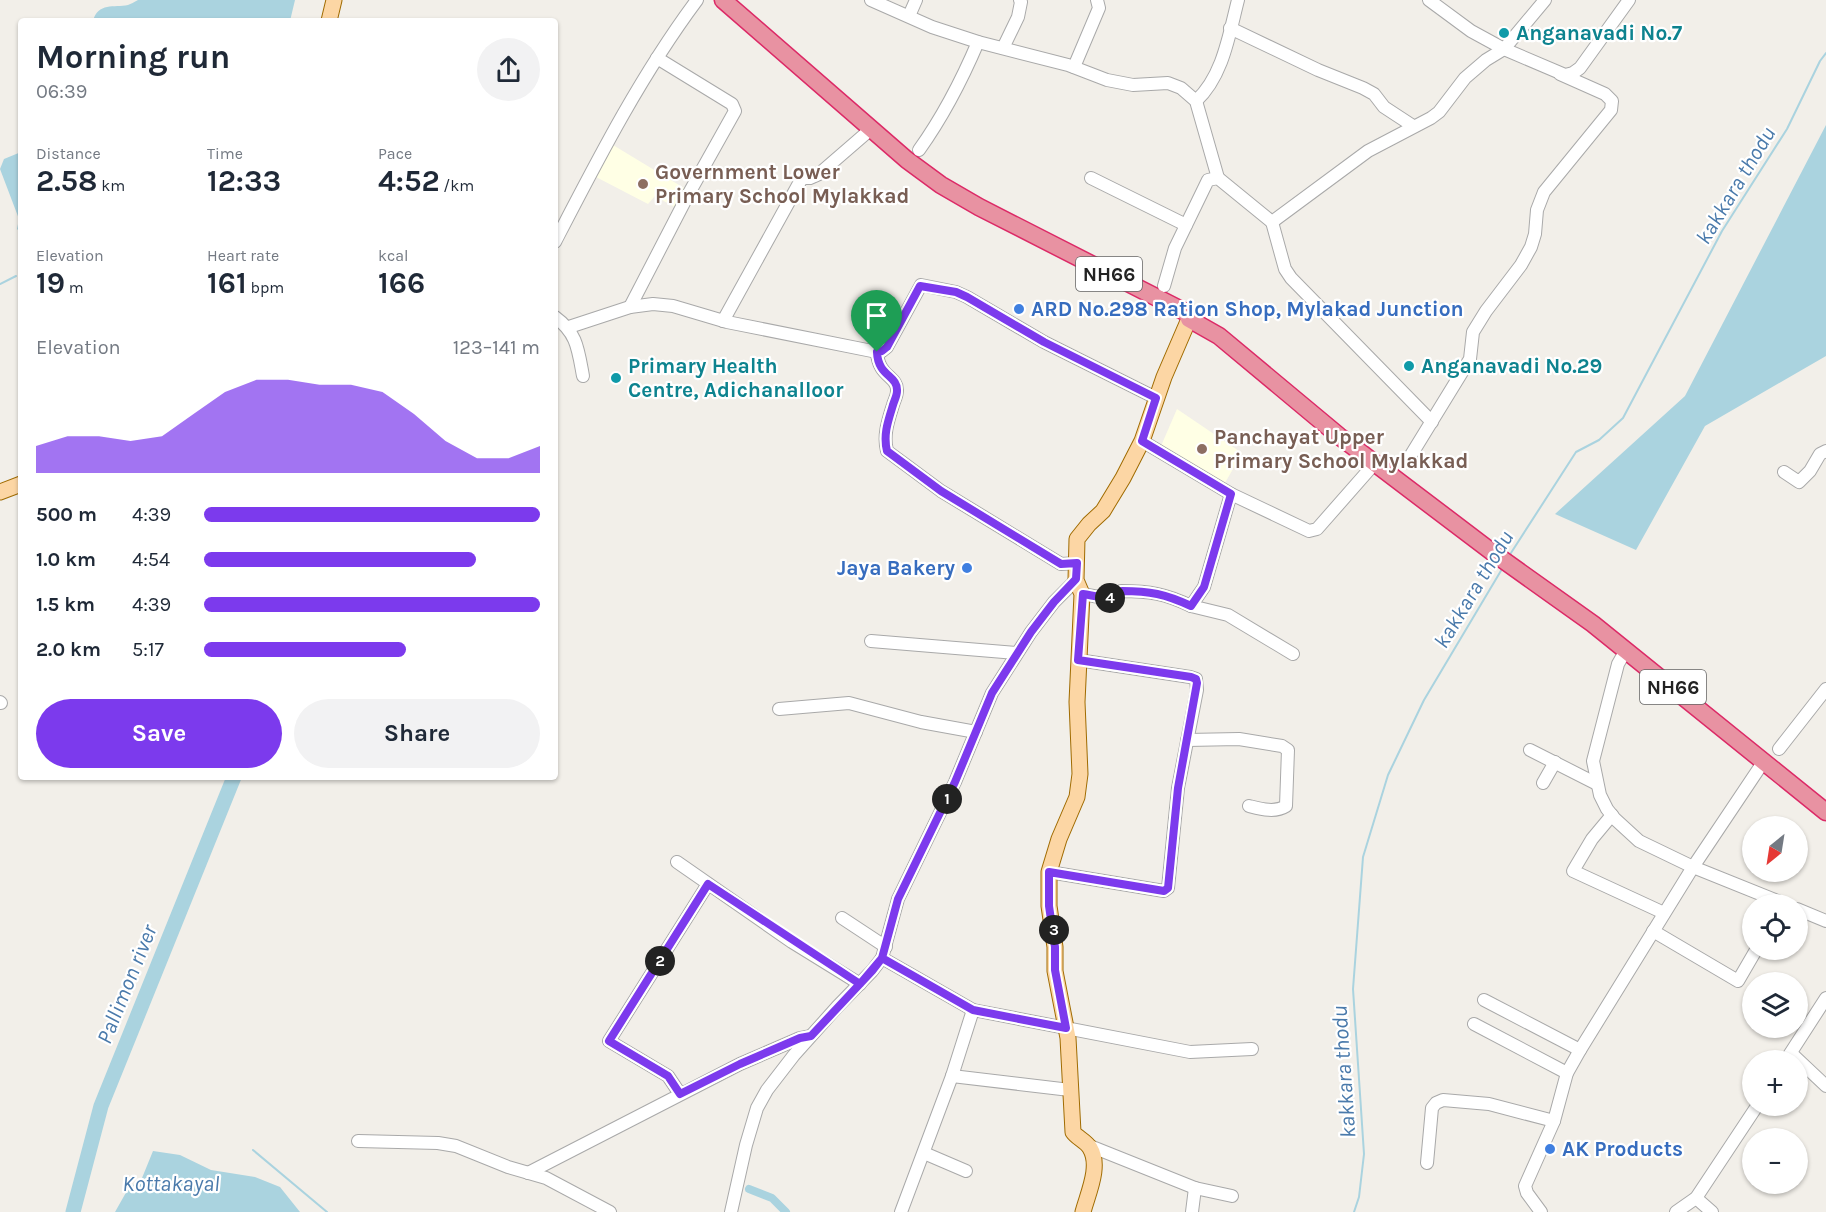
<!DOCTYPE html>
<meta charset="utf-8">
<style>
:root{--surface:#fff;--page:#f2f2f3;--text:#1f2937;--muted:#747a83;--accent:#7c3aed}
body{margin:0;font-family:Karla,sans-serif;background:var(--page);color:var(--text);height:100vh;display:flex;flex-direction:column;font-size:22px;white-space:nowrap}
*{box-sizing:border-box;margin:0}
p{font-size:20px;color:var(--muted)}
.icon{flex:none;width:33px;height:33px;fill:none;stroke:currentColor;stroke-width:2;stroke-linecap:round;stroke-linejoin:round}
.map{position:relative;flex:1;overflow:hidden}
.details{position:absolute;left:18px;top:18px;width:540px;height:762px;display:flex;flex-direction:column;background:var(--surface);border-radius:6px;box-shadow:0 2px 4px #0004}
.details>*{flex:none}
.needle{width:39px;rotate:210deg}
.tools{position:absolute;left:1742px;top:816px;display:grid;gap:12px}
.tools a{display:grid;place-items:center;width:66px;height:66px;border-radius:50%;background:var(--surface);box-shadow:0 2px 4px #0004;font-size:30px}
.pin{position:absolute;display:grid;place-items:center;width:51px;height:51px;color:#fff;margin:-62px -26px;border-radius:50% 50% 50% 0;rotate:-45deg;box-shadow:0 0 6px #0007}
.pin .icon{rotate:45deg}
.km{position:absolute;width:30px;height:30px;margin:-15px;border-radius:50%;background:#222;color:#fff;font-size:16px;line-height:30px;text-align:center}
.round{display:grid;place-items:center;flex:none;width:63px;height:63px;border-radius:32px;background:var(--page)}
.headline{display:flex;align-items:center;justify-content:space-between;height:102px;padding:0 18px}
h1{font-size:33px;font-weight:700;line-height:45px}
.figures{display:grid;grid-template-columns:repeat(3,1fr);gap:9px;height:102px;padding:6px 18px}
.figures div{display:grid;align-content:center}
.figures b{font-size:30px;font-weight:700}
.figures small{font-size:16px;font-weight:400}
.figures p{font-size:16px}
.chart{height:168px;padding:12px 18px}
.chart p{display:flex;justify-content:space-between}
.chart svg{width:100%;height:108px;margin-top:6px;fill:var(--accent);opacity:.7}
.button{display:flex;gap:12px;margin-top:auto;padding:12px 18px}
.button a{flex:1;height:69px;border-radius:36px;background:var(--accent);color:#fff;font-size:24px;font-weight:700;line-height:69px;text-align:center}
.button a+a{background:var(--page);color:var(--text)}
ul{padding:0 18px;list-style:none;font-size:20px}
li{display:grid;grid-template-columns:96px 72px 1fr;align-items:center;height:45px}
li i{height:15px;border-radius:8px;background:var(--accent)}
.map>svg:first-child{display:block}
</style>
<div class="map">
<svg width="1826" height="1212" viewBox="0 0 1826 1212">
<rect width="100%" height="100%" fill="#f2efe9"/>
<!-- education -->
<g fill="#ffffe5">
<polygon points="613,145 689,191 678,209 655,196 648,204 596,177"/>
<polygon points="1177,409 1242,453 1225,483 1161,446"/>
</g>
<!-- water -->
<g fill="#aad3df">
<path d="M138 0H295L290 21H93C98 2 114 8 128 5 131 4 134 2 138 0Z"/>
<polygon points="1826,125 1826,356 1705,426 1636,550 1555,514 1685,396"/>
<polygon points="21,152 21,233 17,229 19,219 0,169 4,159"/>
<polygon points="153,1151 180,1155 211,1170 255,1177 280,1187 300,1212 115,1212 128,1189 142,1178"/>
</g>
<g fill="none" stroke-linecap="round" stroke-linejoin="round">
<!-- stream -->
<g stroke="#aad3df" stroke-width="2">
<polyline points="0,284 16,276"/>
<polyline points="1509,556 1576,452 1599,440 1623,418 1722,231 1787,129 1820,61 1826,53"/>
<polyline points="253,1150 327,1212"/>
<polyline points="1354,1212 1359,1197 1364,1154 1353,989 1363,857 1388,775 1424,700 1502,569"/>
</g>
<!-- canal -->
<polyline stroke="#aad3df" stroke-width="8" points="749,1189 772,1198 786,1212"/>
<!-- river -->
<polyline stroke="#aad3df" stroke-width="15" points="73,1212 101,1106 234,777"/>
<defs>
<g id="minor">
<polyline points="871,0 932,27 978,42 1068,65 1107,80 1133,85 1168,83 1181,88 1196,101 1218,178"/>
<polyline points="1429,0 1471,31 1504,49 1565,75 1573,73 1580,68 1629,0"/>
<polyline points="909,16 916,0"/>
<polyline points="1230,28 1318,70 1363,88 1374,94 1384,107 1413,126"/>
<polyline points="1003,48 1018,17 1021,2 1020,0"/>
<polyline points="1074,67 1099,8 1097,0"/>
<path d="M1196 101C1223 76 1229 35 1238 0"/>
<path d="M919 150C944 115 961 82 978 42"/>
<polyline points="1091,178 1186,225"/>
<polyline points="1272,222 1285,269 1291,278 1432,422"/>
<path d="M555 242C598 159 641 75 697 0"/>
<polyline points="1164,286 1175,248 1208,180 1218,178 1272,222 1368,151 1431,118 1439,112 1465,78 1486,60 1504,49 1545,0"/>
<polyline points="630,307 688,195 735,111 732,104 657,58"/>
<path d="M555 317C577 333 578 349 583 376"/>
<polyline points="723,321 802,178 810,178 819,174 871,129"/>
<polyline points="569,327 630,307 653,304 673,306 727,322 877,352 882,351 887,347 921,285 956,292 967,297 1044,342 1156,398"/>
<path d="M877 352C878 377 898 376 897 391 897 396 894 401 893 405 888 421 883 435 887 451L941 491 1061 564 1077 563"/>
<polyline points="1142,441 1231,494 1309,531 1317,529 1375,463"/>
<polyline points="1408,460 1470,359 1473,332 1486,311 1521,265 1531,247 1535,234 1537,210 1544,192 1611,110 1612,101 1605,94 1560,74"/>
<polyline points="1784,472 1799,482 1810,471 1820,454 1826,451"/>
<polyline points="1231,494 1204,587 1191,606 1228,615 1293,654"/>
<path d="M1082 594C1096 596 1110 602 1121 591 1150 591 1166 594 1191 606"/>
<polyline points="871,641 1016,653"/>
<polyline points="1626,650 1618,664 1593,761 1600,795 1607,809 1615,819 1639,841 1693,867 1785,904"/>
<polyline points="0,702 1,703"/>
<polyline points="779,709 849,703 921,722 976,732"/>
<path d="M1187 740 1239 739 1282 746 1288 750 1286 806C1275 813 1261 809 1249 806"/>
<polyline points="1779,749 1826,689"/>
<polyline points="1530,750 1597,784"/>
<polyline points="1543,783 1555,762"/>
<polyline points="1612,815 1592,839 1573,871 1664,913"/>
<polyline points="677,862 792,942 860,984"/>
<polyline points="1049,872 1164,891 1168,888 1178,788 1197,690 1196,679 1190,677 1078,660"/>
<polyline points="1797,909 1826,921"/>
<polyline points="842,918 886,947"/>
<polyline points="1653,931 1738,981 1756,950"/>
<polyline points="882,958 973,1010 1190,1052 1252,1049"/>
<polyline points="1484,1000 1580,1050"/>
<polyline points="1474,1024 1567,1073"/>
<polyline points="1791,1053 1826,1086"/>
<polyline points="1786,1060 1826,998"/>
<polyline points="952,1076 1070,1090"/>
<polyline points="680,1094 668,1076 609,1041 708,884"/>
<polyline points="358,1141 438,1143 456,1146 508,1167 546,1178 610,1212"/>
<polyline points="1090,1146 1195,1188 1232,1196"/>
<polyline points="924,1153 966,1171"/>
<polyline points="1427,1163 1432,1108 1436,1103 1443,1100 1489,1104 1554,1121"/>
<polyline points="528,1173 740,1064 800,1038 810,1036"/>
<polyline points="1696,1198 1712,1212"/>
<polyline points="731,1212 746,1145 757,1108 767,1090 794,1055 837,1007 872,971 882,958 898,899 955,782 992,693 1031,632 1054,602 1076,580"/>
<polyline points="901,1212 952,1076 973,1010"/>
<polyline points="1192,1212 1195,1188"/>
<polyline points="1541,1212 1527,1193 1525,1186 1554,1121 1567,1073 1580,1050 1693,867 1764,761"/>
<polyline points="1676,1212 1696,1198 1757,1106"/>
</g>
<g id="major">
<polyline points="329,21 334,0"/>
<polyline points="0,492 21,484"/>
<path d="M1083 1212C1088 1193 1101 1166 1090 1148 1086 1141 1077 1138 1073 1132L1068 1038 1055 971V947L1049 906V872L1059 839 1077 797 1080 774 1077 702 1082 594 1076 580 1077 539 1089 524 1103 511 1123 478 1142 441 1164 377 1189 319"/>
</g>
<polyline id="highway" points="723,0 907,160 941,185 979,207 1189,314 1189,319 1219,336 1339,436 1492,552 1593,624 1826,812"/>
</defs>
<!-- minor casing -->
<use href="#minor" stroke="#a9a9a9" stroke-width="14"/>
<!-- major casing -->
<use href="#major" stroke="#a06b00" stroke-width="17"/>
<!-- highway casing -->
<use href="#highway" stroke="#dc2a67" stroke-width="19"/>
<!-- minor -->
<use href="#minor" stroke="#fff" stroke-width="12"/>
<!-- major -->
<use href="#major" stroke="#fcd6a4" stroke-width="15"/>
<!-- highway -->
<use href="#highway" stroke="#e892a2" stroke-width="16"/>
</g>
<g fill="none" stroke-linecap="round" stroke-linejoin="round">
<defs>
<path id="route" d="M877 352C878 377 898 375 897 391 897 396 894 401 893 405 888 421 883 435 887 451L941 491 1061 564 1077 563 1076 579 1054 602 1031 632 992 693 955 782 898 899 882 958 872 971 811 1036 800 1038 740 1064 680 1094 668 1076 609 1041 708 884 860 984 882 958 973 1010 1066 1028 1055 970V947L1049 906V872L1164 891 1168 888 1178 788 1197 683 1196 679 1191 677 1078 660 1083 594C1097 596 1110 602 1122 591 1150 591 1165 594 1191 606L1204 587 1231 494 1142 441 1156 398 1044 342 967 297 956 292 920 286 887 347 882 351 877 352"/>
</defs>
<!-- route casing -->
<use href="#route" stroke="#fff" stroke-width="12"/>
<!-- route -->
<use href="#route" stroke="#7c3aed" stroke-width="8"/>
</g>
<!-- markers -->
<g fill="#0f9aa8" stroke="#fff" stroke-width="2">
<circle cx="1504" cy="33" r="6"/>
<circle cx="1409" cy="366" r="6"/>
<circle cx="616" cy="378" r="6"/>
</g>
<g fill="#8d6e63" stroke="#fff" stroke-width="2">
<circle cx="643" cy="184" r="6"/>
<circle cx="1202" cy="449" r="6"/>
</g>
<g fill="#3f7fe0" stroke="#fff" stroke-width="2">
<circle cx="1019" cy="309" r="6"/>
<circle cx="967" cy="568" r="6"/>
<circle cx="1550" cy="1149" r="6"/>
</g>
<g text-anchor="middle" stroke-width="4.5" stroke-linejoin="round" paint-order="stroke">
<!-- shield labels -->
<g fill="#fff" stroke="#646464" stroke-width="1.5">
<rect x="1076" y="257" width="66" height="34" rx="4.5"/>
<rect x="1640" y="670" width="66" height="34" rx="4.5"/>
</g>
<g font-size="20" font-weight="bold" fill="#222">
<text x="1109" y="281">NH66</text>
<text x="1673" y="694">NH66</text>
</g>
<!-- culture labels -->
<g font-size="21" font-weight="bold" fill="#0d838f" stroke="#fff" text-anchor="start">
<text x="1516" y="40">Anganavadi No.7</text>
<text x="628" y="373">Primary Health<tspan x="628" dy="24">Centre, Adichanalloor</tspan></text>
<text x="1421" y="373">Anganavadi No.29</text>
</g>
<!-- education labels -->
<g font-size="21" font-weight="bold" fill="#785e54" stroke="#fff" text-anchor="start">
<text x="655" y="179">Government Lower<tspan x="655" dy="24">Primary School Mylakkad</tspan></text>
<text x="1214" y="444">Panchayat Upper<tspan x="1214" dy="24">Primary School Mylakkad</tspan></text>
</g>
<!-- shop labels -->
<g font-size="21" font-weight="bold" fill="#366cbe" stroke="#fff" text-anchor="start">
<text x="1031" y="316">ARD No.298 Ration Shop, Mylakad Junction</text>
<text x="955" y="575" text-anchor="end">Jaya Bakery</text>
<text x="1562" y="1156">AK Products</text>
</g>
<!-- water labels -->
<g font-size="22" font-style="italic" fill="#4a7aab" stroke="#fff">
<text transform="translate(1735 185) rotate(-59)" y="8">kakkara thodu</text>
<text transform="translate(1473 589) rotate(-59)" y="8">kakkara thodu</text>
<text transform="translate(126 984) rotate(-68)" y="8">Pallimon river</text>
<text transform="translate(1343 1072) rotate(-94)" y="8">kakkara thodu</text>
<text x="171" y="1191">Kottakayal</text>
</g>
</g>
</svg>
<div class="tools">
<a><svg class="needle" viewBox="-14 -14 28 28"><path d="M0-13l5 13h-10z" fill="#e53935"/><path d="M0 13l5-13h-10z" fill="#747a83"/></svg></a>
<a><svg class="icon" aria-label="locate" viewBox="0 0 24 24"><circle cx="12" cy="12" r="6"/><path d="M12 2v4M12 18v4M2 12h4M18 12h4"/></svg></a>
<a><svg class="icon" aria-label="layers" viewBox="0 0 24 24"><path d="M12 4l9 5-9 5-9-5zM3 14l9 5 9-5"/></svg></a>
<a>+</a>
<a>−</a>
</div>
<div class="pin" style="left:877px;top:352px;background:#1e9e55"><svg class="icon" aria-label="arrive" viewBox="0 0 24 24"><path d="M6 21V4h12l-3 4 3 4H6"/></svg></div>
<b class="km" style="left:947px;top:799px">1</b>
<b class="km" style="left:660px;top:961px">2</b>
<b class="km" style="left:1054px;top:930px">3</b>
<b class="km" style="left:1110px;top:598px">4</b>
<section class="details">
<div class="headline"><div><h1>Morning run</h1><p>06:39</p></div><a class="round"><svg class="icon" aria-label="share" viewBox="0 0 24 24"><path d="M12 15V3M7 8l5-5 5 5M5 13v7h14v-7"/></svg></a></div>
<div class="figures">
<div><p>Distance</p><b>2.58<small> km</small></b></div>
<div><p>Time</p><b>12:33</b></div>
<div><p>Pace</p><b>4:52<small> /km</small></b></div>
</div>
<div class="figures">
<div><p>Elevation</p><b>19<small> m</small></b></div>
<div><p>Heart rate</p><b>161<small> bpm</small></b></div>
<div><p>kcal</p><b>166</b></div>
</div>
<div class="chart"><p><span>Elevation</span>123–141 m</p>
<svg viewBox="0 0 160 44" preserveAspectRatio="none"><path d="M0 44V33L10 29L20 29L30 31L40 29L50 20L60 11L70 6L80 6L90 8L100 8L110 11L120 20L130 31L140 38L150 38L160 33V44z"/></svg>
</div>
<ul>
<li><b>500 m</b>4:39<i style="width:100%"></i></li>
<li><b>1.0 km</b>4:54<i style="width:81%"></i></li>
<li><b>1.5 km</b>4:39<i style="width:100%"></i></li>
<li><b>2.0 km</b>5:17<i style="width:60%"></i></li>
</ul>
<div class="button"><a>Save</a><a>Share</a></div>
</section>
</div>
